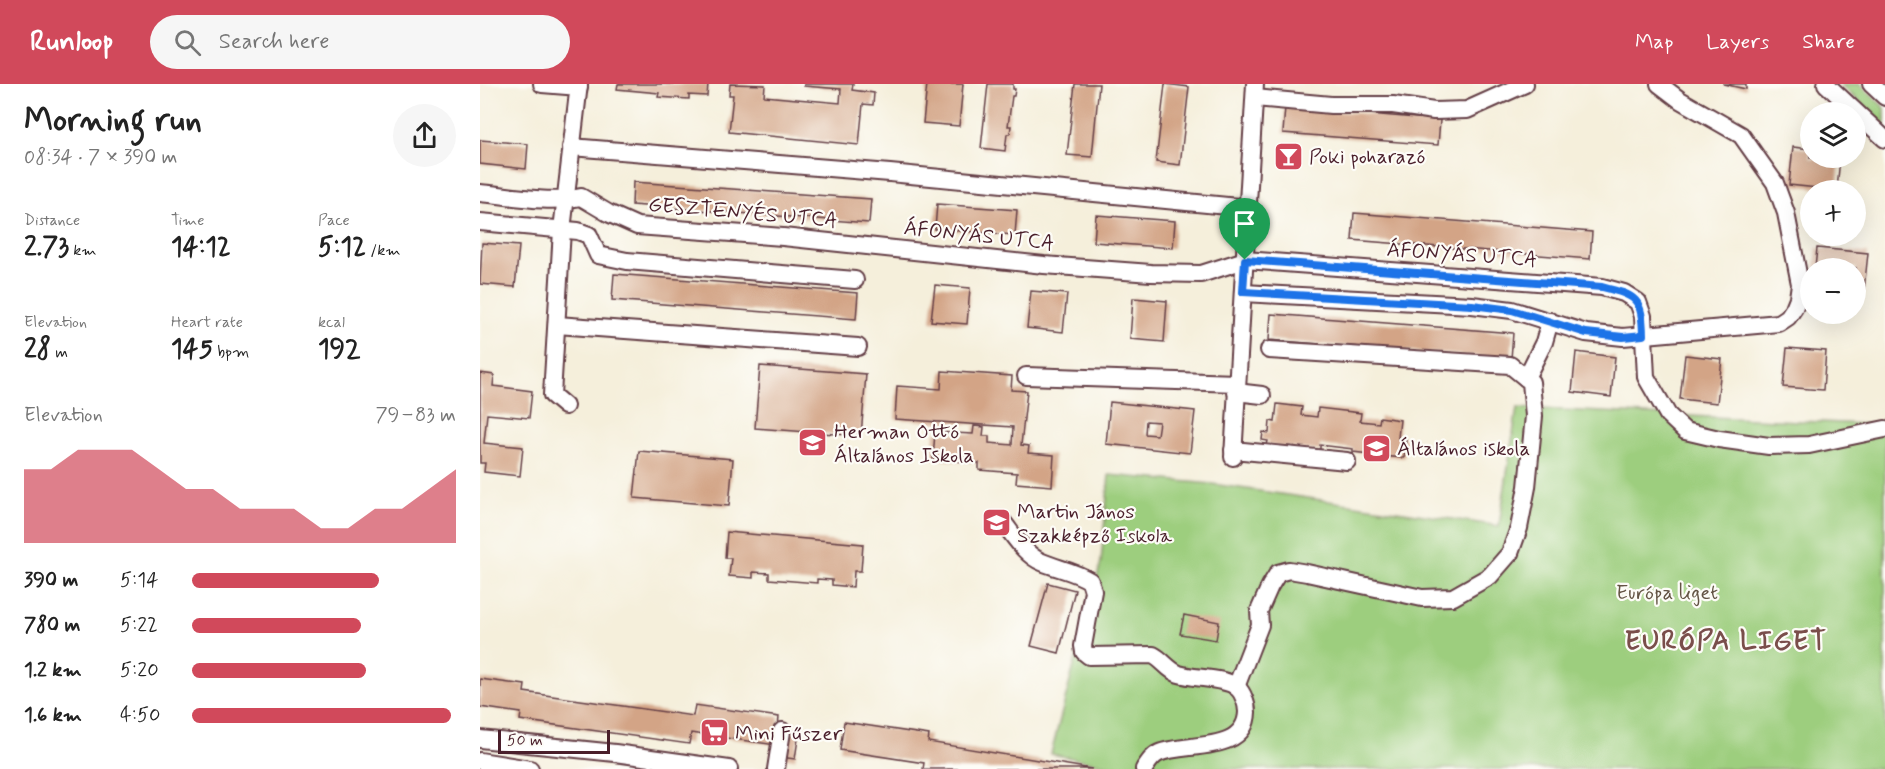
<!DOCTYPE html>
<meta charset="utf-8">
<style>
:root{--surface:#fff;--page:#f6f6f6;--text:#222;--muted:#767676;--accent:#d1495b}
body{margin:0;font-family:Mynerve,sans-serif;background:var(--page);color:var(--text);height:100vh;display:flex;flex-direction:column;font-size:22px;white-space:nowrap}
*{box-sizing:border-box;margin:0}
p{font-size:20px;color:var(--muted)}
.icon{flex:none;width:33px;height:33px;fill:none;stroke:currentColor;stroke-width:2;stroke-linecap:round;stroke-linejoin:round}
.map{position:relative;flex:1;overflow:hidden}
.panel{display:flex;flex-direction:column;background:var(--surface);width:480px}
.panel>*{flex:none}
.buttons{position:absolute;left:1320px;top:18px;display:grid;gap:12px}
.buttons a{display:grid;place-items:center;width:66px;height:66px;border-radius:50%;background:var(--surface);box-shadow:0 6px 24px #0002;font-size:30px}
.scale{position:absolute;left:18px;bottom:15px;width:112px;box-sizing:border-box;padding-left:6px;border:3px solid #4a1f2b;border-top:0;font-size:16px;line-height:21px;white-space:nowrap;color:#4a1f2b;-webkit-text-stroke:4px #fdfcf7;paint-order:stroke}
.pin{position:absolute;display:grid;place-items:center;width:51px;height:51px;color:#fff;margin:-62px -26px;border-radius:50% 50% 50% 0;rotate:-45deg;box-shadow:0 0 6px #0007}
.pin .icon{rotate:45deg}
.round{display:grid;place-items:center;flex:none;width:63px;height:63px;border-radius:32px;background:var(--page)}
.head{display:flex;align-items:center;justify-content:space-between;height:102px;padding:0 24px}
h1{font-size:33px;font-weight:800;line-height:45px}
.figures{display:grid;grid-template-columns:repeat(3,1fr);gap:9px;height:102px;padding:6px 24px}
.figures div{display:grid;align-content:center}
.figures b{font-size:26px;font-weight:800}
.figures small{font-size:16px;font-weight:400}
.figures p{font-size:16px}
.chart{height:168px;padding:12px 24px}
.chart p{display:flex;justify-content:space-between}
.chart svg{width:100%;height:108px;margin-top:6px;fill:var(--accent);opacity:.7}
ul{padding:0 24px;list-style:none;font-size:20px}
li{display:grid;grid-template-columns:96px 72px 1fr;align-items:center;height:45px}
li i{height:15px;border-radius:8px;background:var(--accent)}
header{display:flex;align-items:center;gap:36px;box-sizing:border-box;height:84px;padding:0 30px;background:var(--accent);color:#fff}
header strong{font-size:28px}
nav{display:flex;gap:33px;margin-inline-start:auto;font-size:21px}
.search{width:420px;height:54px;background:var(--page);display:flex;align-items:center;gap:15px;box-sizing:border-box;padding:0 21px;border-radius:33px;color:var(--muted);font-size:22px}
main{display:flex;flex:1;min-height:0}
.map>svg:first-child{display:block}
</style>
<header>
<strong>Runloop</strong>
<div class="search"><svg class="icon" aria-label="search" viewBox="0 0 24 24"><circle cx="10" cy="10" r="6"/><path d="M15 15l6 6"/></svg>Search here</div>
<nav><a>Map</a><a>Layers</a><a>Share</a></nav>
</header>
<main>
<section class="panel">
<div class="head"><div><h1>Morning run</h1><p>08:34 · 7 × 390 m</p></div><a class="round"><svg class="icon" aria-label="share" viewBox="0 0 24 24"><path d="M12 15V3M7 8l5-5 5 5M5 13v7h14v-7"/></svg></a></div>
<div class="figures">
<div><p>Distance</p><b>2.73<small> km</small></b></div>
<div><p>Time</p><b>14:12</b></div>
<div><p>Pace</p><b>5:12<small> /km</small></b></div>
</div>
<div class="figures">
<div><p>Elevation</p><b>28<small> m</small></b></div>
<div><p>Heart rate</p><b>145<small> bpm</small></b></div>
<div><p>kcal</p><b>192</b></div>
</div>
<div class="chart"><p><span>Elevation</span>79–83 m</p>
<svg viewBox="0 0 160 44" preserveAspectRatio="none"><path d="M0 44V14L10 14L20 6L30 6L40 6L50 14L60 22L70 22L80 30L90 30L100 30L110 38L120 38L130 30L140 30L150 22L160 14V44z"/></svg>
</div>
<ul>
<li><b>390 m</b>5:14<i style="width:71%"></i></li>
<li><b>780 m</b>5:22<i style="width:64%"></i></li>
<li><b>1.2 km</b>5:20<i style="width:66%"></i></li>
<li><b>1.6 km</b>4:50<i style="width:98%"></i></li>
</ul>
</section>
<div class="map">
<svg width="1405" height="685" viewBox="0 0 1405 685">
<rect width="100%" height="100%" fill="#fdfcf7"/>
<filter id="ink" filterUnits="userSpaceOnUse"><feTurbulence type="fractalNoise" baseFrequency=".0167" numOctaves="2"/><feDisplacementMap in="SourceGraphic" scale="12" xChannelSelector="R" yChannelSelector="G"/><feConvolveMatrix kernelMatrix="1 2 1 2 8 2 1 2 1" color-interpolation-filters="sRGB"/></filter>
<filter id="wash" filterUnits="userSpaceOnUse"><feTurbulence type="fractalNoise" baseFrequency=".008" numOctaves="4" result="noise"/><feDisplacementMap in="SourceGraphic" scale="24" xChannelSelector="R" yChannelSelector="G"/><feGaussianBlur stdDeviation="1.35" result="paint"/><feColorMatrix in="noise" values="0 0 0 0 0 0 0 0 0 0 0 0 0 0 0 0 0 1.4 0 .05"/><feComposite in="paint" operator="in"/></filter>
<g filter="url(#wash)">
<rect width="100%" height="100%" fill="#f5efdb"/>
<!-- green -->
<g fill="#9dce7e" stroke="#747654" stroke-width="1.5">
<polygon points="1360,0 1379,0 1405,24 1405,42"/>
<polygon points="1037,324 1405,341 1405,685 647,685 571,670 621,478 629,391 732,400 1019,442"/>
</g>
<g id="blocks">
<!-- building -->
<g fill="#d3a486" fill-rule="evenodd">
<polygon points="138,0 228,0 227,12 209,11 209,15 178,13 179,9 137,5"/>
<polygon points="250,0 285,1 284,12 360,19 361,5 324,2 324,0 373,0 372,6 394,9 393,21 383,20 379,61 249,48 253,11 249,11"/>
<polygon points="447,0 483,0 479,42 443,39"/>
<polygon points="508,0 533,0 533,5 535,5 534,12 532,12 528,42 531,42 530,50 527,50 525,67 501,64"/>
<polygon points="595,0 619,0 612,73 587,71"/>
<polygon points="685,0 709,3 700,81 676,78"/>
<polygon points="1243,0 1266,0 1266,5"/>
<polygon points="805,23 960,36 958,61 803,49"/>
<polygon points="0,56 48,60 46,85 0,80"/>
<polygon points="1313,63 1330,65 1330,74 1360,74 1357,106 1309,101"/>
<polygon points="153,98 391,115 389,139 152,121"/>
<polygon points="457,120 537,126 535,151 455,145"/>
<polygon points="874,129 1112,148 1110,175 872,156"/>
<polygon points="616,131 695,137 693,164 614,158"/>
<polygon points="2,159 39,162 35,203 0,200"/>
<polygon points="1337,164 1388,169 1384,206 1376,205 1376,184 1335,184"/>
<polygon points="134,190 378,209 376,235 132,216"/>
<polygon points="455,201 490,204 487,240 451,237"/>
<polygon points="551,207 587,210 583,248 547,244"/>
<polygon points="653,214 687,217 684,258 650,255"/>
<polygon points="791,230 1033,249 1031,275 789,256"/>
<polygon points="1307,264 1346,267 1343,306 1303,303"/>
<polygon points="1096,268 1135,273 1131,313 1092,308"/>
<polygon points="1205,271 1242,275 1237,319 1200,315"/>
<polygon points="280,282 386,290 381,352 275,344"/>
<polygon points="462,287 532,292 531,306 547,307 541,361 549,362 548,369 574,371 572,402 536,399 537,389 499,386 499,379 453,375 455,348 493,350 494,342 504,343 503,352 509,352 509,359 532,361 533,343 415,335 417,302 461,305"/>
<polygon points="0,289 14,291 13,302 52,307 49,334 7,330 4,359 43,363 40,392 4,388 5,379 0,379"/>
<path d="M630 318 715 327 710 369 626 360ZM666 337 679 338 677 351 665 350Z"/>
<polygon points="797,320 822,323 821,331 837,333 838,324 881,329 880,337 899,339 900,333 920,336 918,354 926,355 924,374 901,372 902,368 898,368 898,371 873,368 873,365 840,361 840,367 814,364 815,362 813,364 787,361 788,357 782,356 783,348 789,349 790,337 795,338"/>
<polygon points="159,367 253,375 249,422 154,414"/>
<polygon points="247,448 383,460 381,487 374,487 373,503 352,501 352,496 337,495 337,499 289,495 289,489 273,488 273,494 249,492 251,474 245,474"/>
<polygon points="568,499 595,506 579,569 551,562"/>
<polygon points="704,531 739,538 736,556 700,550"/>
<polygon points="0,595 45,601 44,608 213,632 215,621 299,633 296,661 211,649 209,660 40,636 41,629 0,623"/>
<polygon points="364,638 449,651 448,658 612,685 443,685 444,679 360,666"/>
<polygon points="305,645 319,648 315,675 300,673"/>
</g>
</g>
</g>
<g filter="url(#ink)">
<use href="#blocks" fill-opacity="0" stroke="#643e45" stroke-width="1.5"/>
<g fill="none" stroke-linecap="round" stroke-linejoin="round">
<defs>
<g id="minor">
<polyline points="62,0 99,3"/>
<polyline points="1346,0 1405,55"/>
<polyline points="1391,0 1405,13"/>
<polyline points="775,14 851,21 913,21 954,27 987,26 1045,0"/>
<polyline points="91,63 410,89 768,124"/>
<path d="M0 109C33 112 68 120 101 113L128 129 157 142 303 153 564 181 671 189 721 190 765 176 1122 203 1144 209 1158 218 1163 232 1166 293 1188 331 1205 347 1239 355 1289 362 1329 361 1405 345"/>
<polyline points="0,138 98,147 109,151 118,171 147,177 375,196"/>
<polyline points="763,209 992,221 1032,226 1106,249 1143,253 1299,239 1308,233 1314,224 1318,214 1320,200 1306,129 1295,99 1261,51 1200,16 1179,0"/>
<polyline points="77,241 378,263"/>
<polyline points="789,266 1030,281 1046,294 1064,258 1070,237"/>
<polyline points="546,292 757,299"/>
<polyline points="756,308 782,311"/>
<polyline points="85,322 72,311 82,146 99,0"/>
<polyline points="753,366 867,377"/>
<polyline points="753,373 775,0"/>
<path d="M523 438C534 452 545 471 562 478 578 485 595 487 610 497L613 507 603 562 604 568 609 572 673 571C683 576 688 586 699 590 714 595 744 593 757 603 763 609 767 620 767 628 766 670 705 658 679 669 672 672 668 679 664 685"/>
<polyline points="756,603 780,541 779,527 790,502 798,489 809,486 827,489 942,514 973,513 1010,492 1030,469 1039,444 1047,403 1054,332 1051,298 1046,294"/>
<polyline points="0,655 135,669 249,685"/>
<polyline points="0,677 50,685"/>
<polyline points="296,685 302,647"/>
</g>
</defs>
<!-- minor casing -->
<use href="#minor" stroke="#643e45" stroke-width="20"/>
<!-- minor -->
<use href="#minor" stroke="#fff" stroke-width="16"/>
</g>
</g>
<g fill="none" stroke-linecap="round" stroke-linejoin="round" filter="url(#ink)">
<defs>
<path id="route" d="M765 176 1122 203C1157 212 1162 214 1163 251L1143 253 1106 249 1032 226 992 221 763 208Z"/>
</defs>
<!-- route casing -->
<use href="#route" stroke="#fff" stroke-width="12"/>
<!-- route -->
<use href="#route" stroke="#1a73e8" stroke-width="8"/>
</g>
<!-- icons -->
<defs>
<symbol id="bar-square" viewBox="-11 -11 22 22"><rect x="-9" y="-9" width="18" height="18" rx="4" fill="#d1495b" stroke="#fdfcf7"/><path d="M-6-5H6L.8 .8V4.5H3.5V6h-7V4.5H-.8V.8Z" fill="#fff"/></symbol>
<symbol id="school-square" viewBox="-11 -11 22 22"><rect x="-9" y="-9" width="18" height="18" rx="4" fill="#d1495b" stroke="#fdfcf7"/><path d="M0-5L7-2L0 1L-7-2ZM-4 1L0 2.5L4 1V4Q0 6-4 4Z" fill="#fff"/></symbol>
<symbol id="supermarket-square" viewBox="-11 -11 22 22"><rect x="-9" y="-9" width="18" height="18" rx="4" fill="#d1495b" stroke="#fdfcf7"/><path d="M-6-5.5h2.5l.6 2H6L4.5 2H-2.5L-4.4-4H-6ZM-1.5 3.2a1.3 1.3 0 1 0 .1 0ZM3 3.2a1.3 1.3 0 1 0 .1 0Z" fill="#fff"/></symbol>
</defs>
<g fill-rule="evenodd">
<use href="#bar-square" x="792" y="56" width="33" height="33"/>
<use href="#school-square" x="316" y="342" width="33" height="33"/>
<use href="#school-square" x="880" y="348" width="33" height="33"/>
<use href="#school-square" x="500" y="422" width="33" height="33"/>
<use href="#supermarket-square" x="218" y="632" width="33" height="33"/>
</g>
<g text-anchor="middle" stroke-width="4.5" stroke-linejoin="round" paint-order="stroke">
<!-- poi labels -->
<g font-size="21" fill="#4a1f2b" stroke="#fdfcf7" text-anchor="start">
<text x="829" y="79">Poki poharazó</text>
<text x="354" y="354">Herman Ottó<tspan x="354" dy="24">Általános Iskola</tspan></text>
<text x="917" y="371">Általános iskola</text>
<text x="537" y="434">Martin János<tspan x="537" dy="24">Szakképző Iskola</tspan></text>
<text x="255" y="656">Mini Fűszer</text>
</g>
<!-- street labels -->
<g font-size="21" fill="#4a1f2b" stroke="#fdfcf7">
<text transform="translate(263 128) rotate(5)" y="7">GESZTENYÉS UTCA</text>
<text transform="translate(499 151) rotate(6)" y="7">ÁFONYÁS UTCA</text>
<text transform="translate(982 170) rotate(4)" y="7">ÁFONYÁS UTCA</text>
</g>
<!-- park labels -->
<g font-size="21" fill="#635444" stroke="#fdfcf7">
<text x="1187" y="515">Európa liget</text>
</g>
<!-- district labels -->
<g font-size="27" font-weight="bold" letter-spacing="1.5" fill="#7a4e4b" stroke="#fdfcf7">
<text x="1246" y="565">EURÓPA LIGET</text>
</g>
</g>
</svg>
<div class="buttons">
<a><svg class="icon" aria-label="layers" viewBox="0 0 24 24"><path d="M12 4l9 5-9 5-9-5zM3 14l9 5 9-5"/></svg></a>
<a>+</a>
<a>−</a>
</div>
<div class="scale">50 m</div>
<div class="pin" style="left:765px;top:176px;background:#1e9e55"><svg class="icon" aria-label="arrive" viewBox="0 0 24 24"><path d="M6 21V4h12l-3 4 3 4H6"/></svg></div>
</div>
</main>
